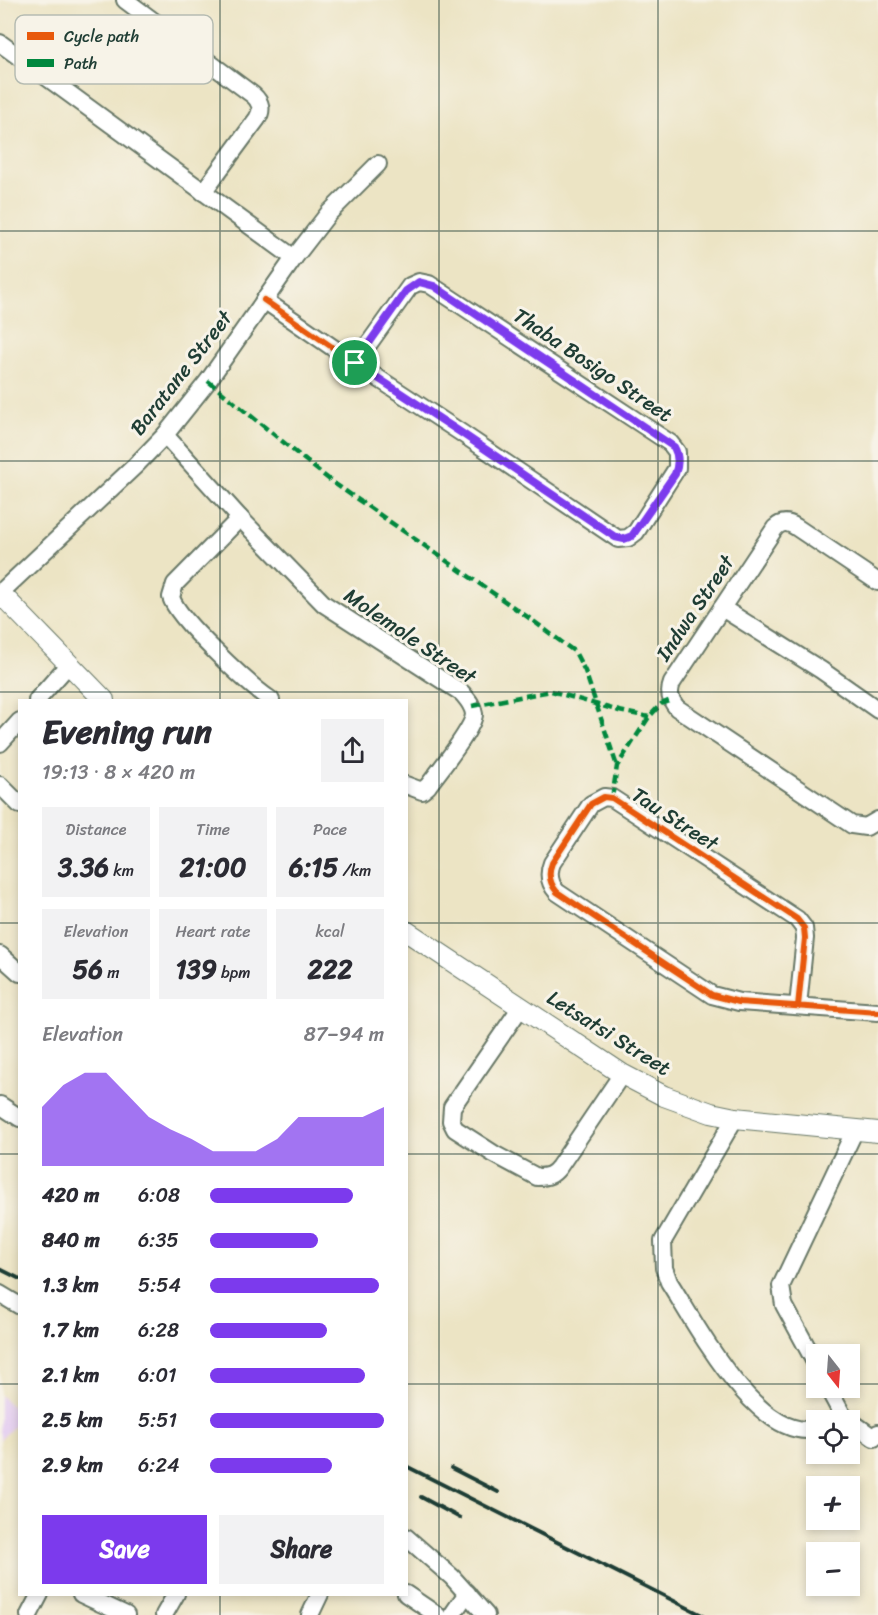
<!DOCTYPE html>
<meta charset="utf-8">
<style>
:root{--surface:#fff;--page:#f2f2f3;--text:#2b2b33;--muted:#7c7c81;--accent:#7c3aed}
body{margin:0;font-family:Sriracha,sans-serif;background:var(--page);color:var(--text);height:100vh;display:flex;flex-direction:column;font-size:22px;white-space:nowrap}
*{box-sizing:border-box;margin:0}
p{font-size:20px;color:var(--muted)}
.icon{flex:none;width:33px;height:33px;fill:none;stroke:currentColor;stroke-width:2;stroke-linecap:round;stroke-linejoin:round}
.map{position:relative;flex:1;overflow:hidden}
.details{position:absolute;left:18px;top:699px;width:390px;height:897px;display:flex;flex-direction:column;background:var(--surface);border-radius:0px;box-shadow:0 3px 9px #0003}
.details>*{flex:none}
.needle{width:39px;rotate:163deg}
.tools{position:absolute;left:806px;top:1344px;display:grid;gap:12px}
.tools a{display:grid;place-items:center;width:54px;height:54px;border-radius:0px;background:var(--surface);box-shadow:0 3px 9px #0003;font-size:30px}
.pin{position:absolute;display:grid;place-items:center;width:51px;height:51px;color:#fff;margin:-26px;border:3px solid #fff;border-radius:50%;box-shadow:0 2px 6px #0007}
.round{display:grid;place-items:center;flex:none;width:63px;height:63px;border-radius:0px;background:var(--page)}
.summary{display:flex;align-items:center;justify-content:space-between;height:102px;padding:0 24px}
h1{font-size:33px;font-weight:700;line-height:45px}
.figures{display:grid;grid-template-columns:repeat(3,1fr);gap:9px;height:102px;padding:6px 24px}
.figures div{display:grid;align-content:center;border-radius:0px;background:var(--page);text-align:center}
.figures b{font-size:26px;font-weight:700}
.figures small{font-size:16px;font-weight:400}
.figures p{font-size:16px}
.chart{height:168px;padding:12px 24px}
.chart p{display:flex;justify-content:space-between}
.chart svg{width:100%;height:108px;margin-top:6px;fill:var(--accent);opacity:.7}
.button{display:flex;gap:12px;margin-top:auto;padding:12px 24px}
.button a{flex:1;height:69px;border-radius:0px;background:var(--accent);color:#fff;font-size:24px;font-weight:700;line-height:69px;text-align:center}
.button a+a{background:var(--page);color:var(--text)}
ul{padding:0 24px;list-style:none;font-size:20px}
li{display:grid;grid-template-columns:96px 72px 1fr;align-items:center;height:45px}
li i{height:15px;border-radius:8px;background:var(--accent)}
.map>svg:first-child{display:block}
</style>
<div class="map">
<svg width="878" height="1615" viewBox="0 0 878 1615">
<rect width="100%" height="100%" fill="#f7f3e8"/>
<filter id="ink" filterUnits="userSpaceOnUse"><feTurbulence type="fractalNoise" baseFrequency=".0167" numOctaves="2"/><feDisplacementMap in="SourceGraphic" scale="12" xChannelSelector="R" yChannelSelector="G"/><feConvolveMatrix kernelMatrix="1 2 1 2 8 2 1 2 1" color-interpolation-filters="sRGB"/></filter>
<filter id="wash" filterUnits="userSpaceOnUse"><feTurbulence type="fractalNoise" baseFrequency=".008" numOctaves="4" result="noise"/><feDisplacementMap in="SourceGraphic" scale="24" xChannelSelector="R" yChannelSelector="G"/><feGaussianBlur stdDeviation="1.35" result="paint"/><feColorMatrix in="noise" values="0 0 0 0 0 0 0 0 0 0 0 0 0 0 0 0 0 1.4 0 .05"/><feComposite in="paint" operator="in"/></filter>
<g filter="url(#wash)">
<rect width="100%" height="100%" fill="#ece4c4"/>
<!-- built -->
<polygon fill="#e6d2f0" points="0,1395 19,1413 20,1420 0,1440"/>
</g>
<g filter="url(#ink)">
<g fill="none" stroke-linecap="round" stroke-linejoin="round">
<defs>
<g id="minor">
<path d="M125 0 253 95C261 102 263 110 257 119L203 192"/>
<polyline points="0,43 294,258"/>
<polyline points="264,300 355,363 463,434 618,539 628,538 636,532 677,468 677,452 670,443 429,284 419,282 410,286 355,363"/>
<path d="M165 435 240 518 324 604 462 693C467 699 473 705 474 714 474 728 438 772 428 786L422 791 406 785"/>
<path d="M240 518 175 584 171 597C177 619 250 686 271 700"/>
<path d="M878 582 796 527C788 522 782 521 775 528L672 683C668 693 670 700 677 708L852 825 866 827 878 820"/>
<polyline points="0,593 135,466 165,435 208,381 294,258 328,214 378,164"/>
<polyline points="722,608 821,670 878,710"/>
<polyline points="37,700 69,664"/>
<polyline points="0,743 20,721"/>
<polyline points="0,785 20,805"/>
<polyline points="0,955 20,973"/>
<path d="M798 1006 805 938 804 928 797 919 612 798 604 797 591 804 552 863C548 873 549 883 557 892L712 995 739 1002 878 1012"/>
<path d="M521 1007 452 1107 451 1121 455 1129 494 1154 537 1177C548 1177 553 1175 559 1167L622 1074"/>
<polyline points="0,1105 20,1118"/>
<path d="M735 1118 663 1241 664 1268 669 1282C696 1324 757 1442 816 1429"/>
<polyline points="0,1294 20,1306"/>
<polyline points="816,1364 784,1305 781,1286 855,1130"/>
<polyline points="828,1388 843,1416"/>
<polyline points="835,1420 843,1416 874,1438 878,1433"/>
<polyline points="406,1537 452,1577 486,1615"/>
<polyline points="81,1594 126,1615"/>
<polyline points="406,1594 437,1615"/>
<polyline points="29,1615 40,1594"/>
<polyline points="164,1615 176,1594"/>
<polyline points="310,1615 320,1594"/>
<polyline points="452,1615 467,1593"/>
</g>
<g id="tertiary">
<polyline points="0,593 104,700"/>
<polyline points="406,931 622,1074 664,1096 711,1113 735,1118 878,1132"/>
</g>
</defs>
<!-- minor casing -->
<use href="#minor" stroke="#677766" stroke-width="20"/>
<!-- tertiary casing -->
<use href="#tertiary" stroke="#677766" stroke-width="22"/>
<!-- minor -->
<use href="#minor" stroke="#fff" stroke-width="16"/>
<!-- tertiary -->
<use href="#tertiary" stroke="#fff" stroke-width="20"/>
<!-- rail -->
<g stroke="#1f3d34" stroke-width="4">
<polyline points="0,1269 20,1279"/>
<polyline points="406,1466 702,1615"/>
<polyline points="451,1468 498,1492"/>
<polyline points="421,1497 460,1518"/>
</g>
<!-- quiet -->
<g stroke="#00873e" stroke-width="4.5" stroke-dasharray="9 4.5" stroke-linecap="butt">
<polyline points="208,381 331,481 532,620 575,652 585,671 617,766"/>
<polyline points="472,706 551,691 619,711 649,717"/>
<polyline points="612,798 617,766 649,717 661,704 671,700"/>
</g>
<defs>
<g id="cycleway">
<polyline points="264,300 355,363 463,434 618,539 628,538 636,532 677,468 677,452 670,443 429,284 419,282 410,286 355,363"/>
<path d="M798 1006 805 938 804 928 797 919 612 798 604 797 591 804 552 863C548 873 549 883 557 892L712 995 739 1002 878 1012"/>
</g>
</defs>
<!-- cycleway casing -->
<use href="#cycleway" stroke="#f7f3e8" stroke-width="10"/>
<!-- cycleway -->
<use href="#cycleway" stroke="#e8590c" stroke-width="6"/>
</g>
</g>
<g fill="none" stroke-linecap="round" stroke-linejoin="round" filter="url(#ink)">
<defs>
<path id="route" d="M419 282 434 286 674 447C679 456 679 464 675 474L632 536 624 539 615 537 463 434 355 363 406 291Z"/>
</defs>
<!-- route casing -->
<use href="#route" stroke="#fff" stroke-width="12"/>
<!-- route -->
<use href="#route" stroke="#7c3aed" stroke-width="8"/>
</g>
<!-- grid -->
<path fill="none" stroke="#1f3d34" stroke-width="1.5" stroke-opacity="0.55" d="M220 0V700M439 0V1615M658 0V1615M0 231H878M0 461H878M0 692H878M0 923H20M406 923H878M0 1154H20M406 1154H878M0 1384H20M406 1384H816M849 1384H878M220 1594V1615"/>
<g text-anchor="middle" stroke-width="6" stroke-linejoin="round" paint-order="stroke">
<!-- street labels -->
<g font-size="21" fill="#1f3d34" stroke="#f7f3e8">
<text transform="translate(593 365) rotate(34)" y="7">Thaba Bosigo Street</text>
<text transform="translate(181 373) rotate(-52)" y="7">Baratane Street</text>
<text transform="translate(695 608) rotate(-56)" y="7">Indwa Street</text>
<text transform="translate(410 636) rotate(34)" y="7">Molemole Street</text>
<text transform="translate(675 819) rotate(33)" y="7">Tau Street</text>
<text transform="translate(609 1033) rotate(32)" y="7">Letsatsi Street</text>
</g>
</g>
<!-- legend -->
<rect x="15" y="15" width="198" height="69" rx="9" fill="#f7f3e8" stroke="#b6bcb2" stroke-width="1.5"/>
<rect x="27" y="32" width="27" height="8" fill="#e8590c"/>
<rect x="27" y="59" width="27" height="8" fill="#00873e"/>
<g font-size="16" fill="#1f3d34">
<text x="64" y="42">Cycle path</text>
<text x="64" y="69">Path</text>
</g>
</svg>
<div class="tools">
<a><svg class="needle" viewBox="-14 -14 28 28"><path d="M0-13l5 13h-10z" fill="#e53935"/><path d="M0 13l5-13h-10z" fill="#7c7c81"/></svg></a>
<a><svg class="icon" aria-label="locate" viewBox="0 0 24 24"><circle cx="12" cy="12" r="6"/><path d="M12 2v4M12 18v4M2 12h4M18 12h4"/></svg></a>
<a>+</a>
<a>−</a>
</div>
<div class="pin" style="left:355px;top:363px;background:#1e9e55"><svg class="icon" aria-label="arrive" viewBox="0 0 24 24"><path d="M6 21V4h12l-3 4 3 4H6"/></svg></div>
<section class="details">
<div class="summary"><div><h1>Evening run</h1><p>19:13 · 8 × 420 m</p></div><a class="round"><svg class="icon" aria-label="share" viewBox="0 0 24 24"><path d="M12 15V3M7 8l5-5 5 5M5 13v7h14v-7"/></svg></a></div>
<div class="figures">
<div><p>Distance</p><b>3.36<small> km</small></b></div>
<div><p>Time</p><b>21:00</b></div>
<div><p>Pace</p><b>6:15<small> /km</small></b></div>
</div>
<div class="figures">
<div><p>Elevation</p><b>56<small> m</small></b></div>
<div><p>Heart rate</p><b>139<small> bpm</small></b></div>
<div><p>kcal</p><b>222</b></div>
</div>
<div class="chart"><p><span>Elevation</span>87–94 m</p>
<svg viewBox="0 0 160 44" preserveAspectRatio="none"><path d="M0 44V20L10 11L20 6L30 6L40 15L50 24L60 29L70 33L80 38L90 38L100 38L110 33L120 24L130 24L140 24L150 24L160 20V44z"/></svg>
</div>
<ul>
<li><b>420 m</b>6:08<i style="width:82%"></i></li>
<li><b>840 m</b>6:35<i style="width:62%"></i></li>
<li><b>1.3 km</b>5:54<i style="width:97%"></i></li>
<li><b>1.7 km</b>6:28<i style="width:67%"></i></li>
<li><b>2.1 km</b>6:01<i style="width:89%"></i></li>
<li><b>2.5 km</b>5:51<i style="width:100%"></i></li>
<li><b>2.9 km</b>6:24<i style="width:70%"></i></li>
</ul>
<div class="button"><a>Save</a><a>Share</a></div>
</section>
</div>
